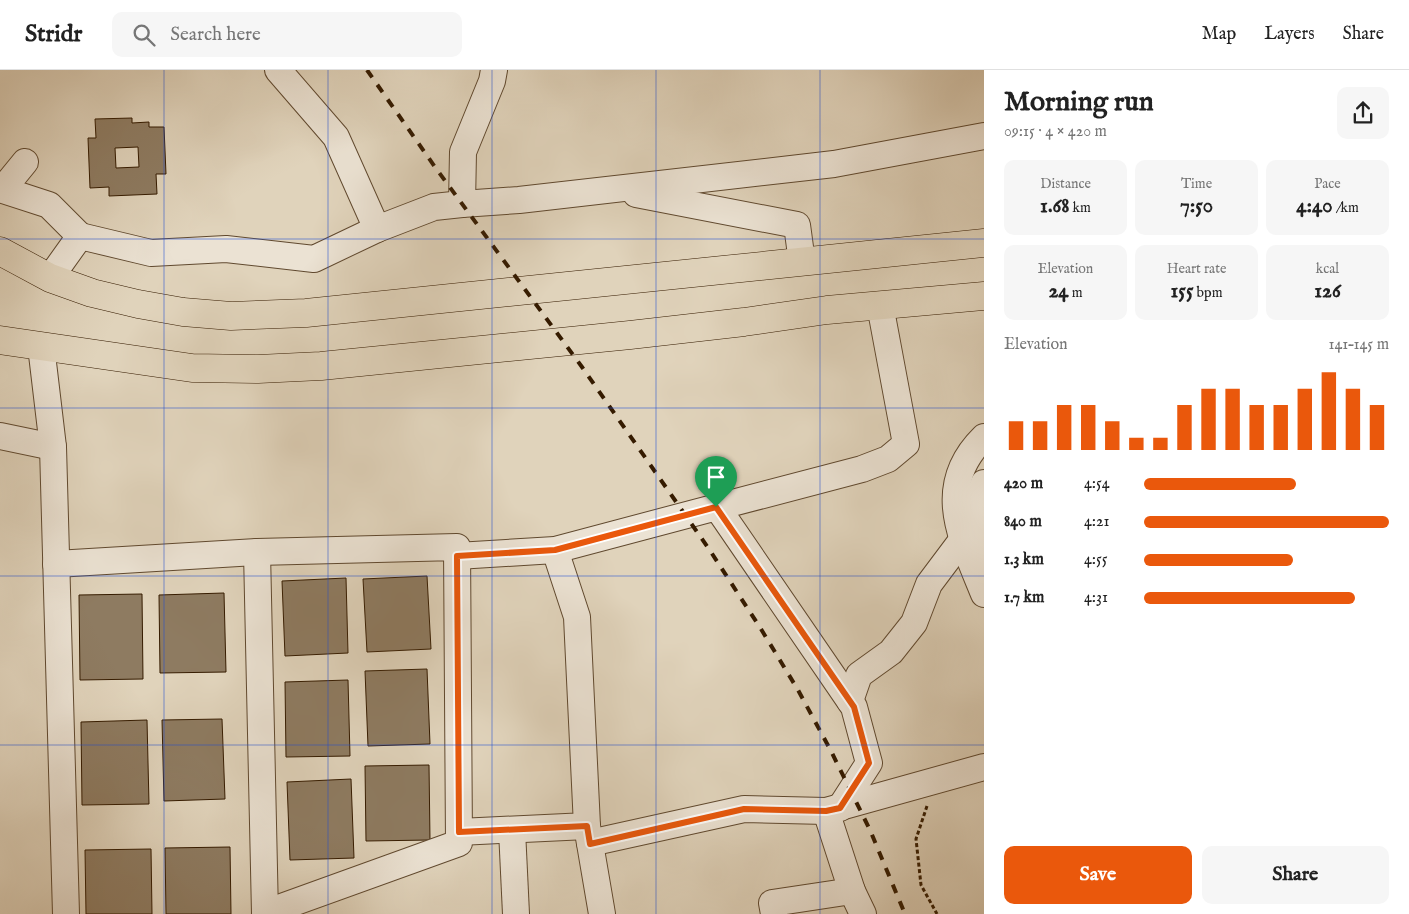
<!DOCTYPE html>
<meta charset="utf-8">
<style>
:root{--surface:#fff;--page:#f6f6f6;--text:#222;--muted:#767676;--line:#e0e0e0;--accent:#ea580c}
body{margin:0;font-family:"IM FELL English",serif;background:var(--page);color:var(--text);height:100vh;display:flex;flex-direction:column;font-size:19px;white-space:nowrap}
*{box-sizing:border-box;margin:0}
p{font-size:16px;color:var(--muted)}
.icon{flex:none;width:28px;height:28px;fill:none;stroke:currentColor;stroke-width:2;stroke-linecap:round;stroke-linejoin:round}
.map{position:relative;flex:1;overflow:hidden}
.panel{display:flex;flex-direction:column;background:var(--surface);width:425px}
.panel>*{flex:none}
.pin{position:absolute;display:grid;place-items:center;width:42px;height:42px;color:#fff;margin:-51px -21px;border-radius:50% 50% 50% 0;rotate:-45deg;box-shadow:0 0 5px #0007}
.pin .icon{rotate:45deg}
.round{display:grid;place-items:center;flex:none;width:52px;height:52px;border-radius:10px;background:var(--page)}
.headline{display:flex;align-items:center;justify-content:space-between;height:85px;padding:0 20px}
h1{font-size:28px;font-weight:700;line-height:38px}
.figures{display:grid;grid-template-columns:repeat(3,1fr);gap:8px;height:85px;padding:5px 20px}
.figures div{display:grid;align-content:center;border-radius:10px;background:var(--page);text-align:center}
.figures b{font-size:21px;font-weight:700}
.figures small{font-size:14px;font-weight:400}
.figures p{font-size:14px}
.chart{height:140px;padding:10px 20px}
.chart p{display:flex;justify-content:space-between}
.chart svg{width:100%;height:90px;margin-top:5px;stroke:var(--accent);stroke-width:6}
.button{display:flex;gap:10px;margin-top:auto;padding:10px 20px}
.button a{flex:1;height:58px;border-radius:10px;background:var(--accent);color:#fff;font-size:20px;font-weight:700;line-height:58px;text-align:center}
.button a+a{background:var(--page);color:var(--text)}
ul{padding:0 20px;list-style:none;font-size:16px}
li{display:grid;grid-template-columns:80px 60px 1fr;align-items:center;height:38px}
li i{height:12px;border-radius:6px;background:var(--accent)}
header{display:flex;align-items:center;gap:30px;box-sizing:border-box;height:70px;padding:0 25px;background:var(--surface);border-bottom:1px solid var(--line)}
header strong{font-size:24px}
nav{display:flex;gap:28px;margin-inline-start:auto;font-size:18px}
.search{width:350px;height:45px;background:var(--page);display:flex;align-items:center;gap:12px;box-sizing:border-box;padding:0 18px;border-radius:10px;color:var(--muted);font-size:19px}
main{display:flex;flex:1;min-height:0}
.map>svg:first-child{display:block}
</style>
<header>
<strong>Stridr</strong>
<div class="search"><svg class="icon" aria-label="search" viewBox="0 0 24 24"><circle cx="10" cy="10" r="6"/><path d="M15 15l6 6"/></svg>Search here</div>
<nav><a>Map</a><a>Layers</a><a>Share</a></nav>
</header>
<main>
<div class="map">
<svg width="984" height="844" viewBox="0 0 984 844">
<rect width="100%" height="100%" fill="#e0d3bb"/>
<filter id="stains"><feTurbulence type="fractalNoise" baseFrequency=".004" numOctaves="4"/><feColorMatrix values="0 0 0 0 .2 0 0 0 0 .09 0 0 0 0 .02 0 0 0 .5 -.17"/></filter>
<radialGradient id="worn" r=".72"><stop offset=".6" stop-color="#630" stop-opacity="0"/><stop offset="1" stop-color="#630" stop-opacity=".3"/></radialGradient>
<!-- building -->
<g fill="#8e7b61" stroke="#351b00" fill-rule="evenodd">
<path d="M132 48V53L149 52V57H164L166 104H156L157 124 109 126V117L90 118 88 68H96L95 49ZM138 77 139 97 116 98 115 78Z"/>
<polygon points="427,506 431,579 367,582 363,509"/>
<polygon points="346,508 348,583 285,586 282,511"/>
<polygon points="224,523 226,602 160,603 159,525"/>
<polygon points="142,524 143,609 80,610 79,525"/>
<polygon points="427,599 430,674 368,676 365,601"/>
<polygon points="348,610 350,686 286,687 285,612"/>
<polygon points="222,649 225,729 164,731 162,650"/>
<polygon points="147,650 149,734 82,735 81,652"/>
<polygon points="429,695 430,770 366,771 365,696"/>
<polygon points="351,709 354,788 290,790 287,712"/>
<polygon points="230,777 231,844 166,844 165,778"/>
<polygon points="151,779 152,844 86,844 85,780"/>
</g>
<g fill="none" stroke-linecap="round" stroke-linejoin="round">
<defs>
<g id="minor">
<polyline points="0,119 49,135 80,166 50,208"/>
<polyline points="3,119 25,92"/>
<polyline points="636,124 797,155 802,192"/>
<polyline points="462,134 463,82 492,11 494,0"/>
<polyline points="377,159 434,137 462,134 519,130 834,94 984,66"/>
<polyline points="80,166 151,183 226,179 314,189 377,159 336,67 278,0"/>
<polyline points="41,276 53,377 66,844"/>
<polyline points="0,366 53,377"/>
<path d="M984 367C933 417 962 469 984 524"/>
<polyline points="717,437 862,399 888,389 906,374 880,235"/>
<polyline points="257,482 265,844"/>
<polyline points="457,486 555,480 717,437 854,637 869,693 840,738"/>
<path d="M982 493C979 466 972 439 984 413"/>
<polyline points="56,494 257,482 457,477 459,773 265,843"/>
<polyline points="850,631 859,605 891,582 914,553 929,514 962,470"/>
<polyline points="826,741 852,821 863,844"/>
<polyline points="587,756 602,844"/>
<polyline points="512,760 516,844"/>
<polyline points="459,762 587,756 577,547 555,480"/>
<polyline points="590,773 744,739 826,741 984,697"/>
<polyline points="774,844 772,833 852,821"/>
</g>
<g id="major">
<polyline points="0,181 50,208 92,223 138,234 183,242 231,246 306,243 984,173"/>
<polyline points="0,270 192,298 258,299 321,296 630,265 744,252 827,240 984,226"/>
</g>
</defs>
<!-- minor casing -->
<use href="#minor" stroke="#60492f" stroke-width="28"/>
<!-- major casing -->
<use href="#major" stroke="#351b00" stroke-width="29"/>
<!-- path -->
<polyline stroke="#351b00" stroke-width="3" stroke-dasharray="4 2.5" stroke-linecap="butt" points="927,736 916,769 921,815 937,844"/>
<!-- minor -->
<use href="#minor" stroke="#ebe2d3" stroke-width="26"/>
<!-- major -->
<use href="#major" stroke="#e0d3bb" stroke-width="28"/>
<!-- rail -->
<polyline stroke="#351b00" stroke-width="4" stroke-dasharray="9 9" stroke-linecap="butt" points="367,0 435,97 582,297 709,479 761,559 798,620 831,681 870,760 905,844"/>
</g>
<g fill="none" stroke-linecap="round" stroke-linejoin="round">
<defs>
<polygon id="route" points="716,437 854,637 869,693 840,738 826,741 744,739 590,774 587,756 459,762 457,486 555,480"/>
</defs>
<!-- route casing -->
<use href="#route" stroke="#fff" stroke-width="10"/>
<!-- route -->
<use href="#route" stroke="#ea580c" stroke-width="6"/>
</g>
<!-- grid -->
<path fill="none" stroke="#1d4ed8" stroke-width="1" stroke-opacity="0.55" d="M164 0V844M328 0V844M492 0V844M656 0V844M820 0V844M0 169H984M0 338H984M0 506H984M0 675H984"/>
<rect width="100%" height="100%" filter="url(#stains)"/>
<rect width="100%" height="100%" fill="url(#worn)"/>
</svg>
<div class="pin" style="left:716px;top:437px;background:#1e9e55"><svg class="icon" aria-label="arrive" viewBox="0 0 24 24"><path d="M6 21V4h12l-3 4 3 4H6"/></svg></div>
</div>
<section class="panel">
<div class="headline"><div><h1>Morning run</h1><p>09:15 · 4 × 420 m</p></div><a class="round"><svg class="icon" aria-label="share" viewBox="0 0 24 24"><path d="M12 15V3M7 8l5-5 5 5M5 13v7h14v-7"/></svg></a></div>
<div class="figures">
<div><p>Distance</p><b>1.68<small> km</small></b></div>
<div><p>Time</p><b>7:50</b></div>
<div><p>Pace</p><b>4:40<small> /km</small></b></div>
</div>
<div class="figures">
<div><p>Elevation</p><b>24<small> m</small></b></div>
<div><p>Heart rate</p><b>155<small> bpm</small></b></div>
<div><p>kcal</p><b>126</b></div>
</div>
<div class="chart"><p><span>Elevation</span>141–145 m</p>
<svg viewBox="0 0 160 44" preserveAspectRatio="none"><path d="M5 44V30M15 44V30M25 44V22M35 44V22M45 44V30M55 44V38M65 44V38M75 44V22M85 44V14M95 44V14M105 44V22M115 44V22M125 44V14M135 44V6M145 44V14M155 44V22"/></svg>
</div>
<ul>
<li><b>420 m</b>4:54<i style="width:62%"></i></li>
<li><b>840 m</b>4:21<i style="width:100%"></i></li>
<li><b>1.3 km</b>4:55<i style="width:61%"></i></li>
<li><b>1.7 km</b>4:31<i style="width:86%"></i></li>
</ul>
<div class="button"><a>Save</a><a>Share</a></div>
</section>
</main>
